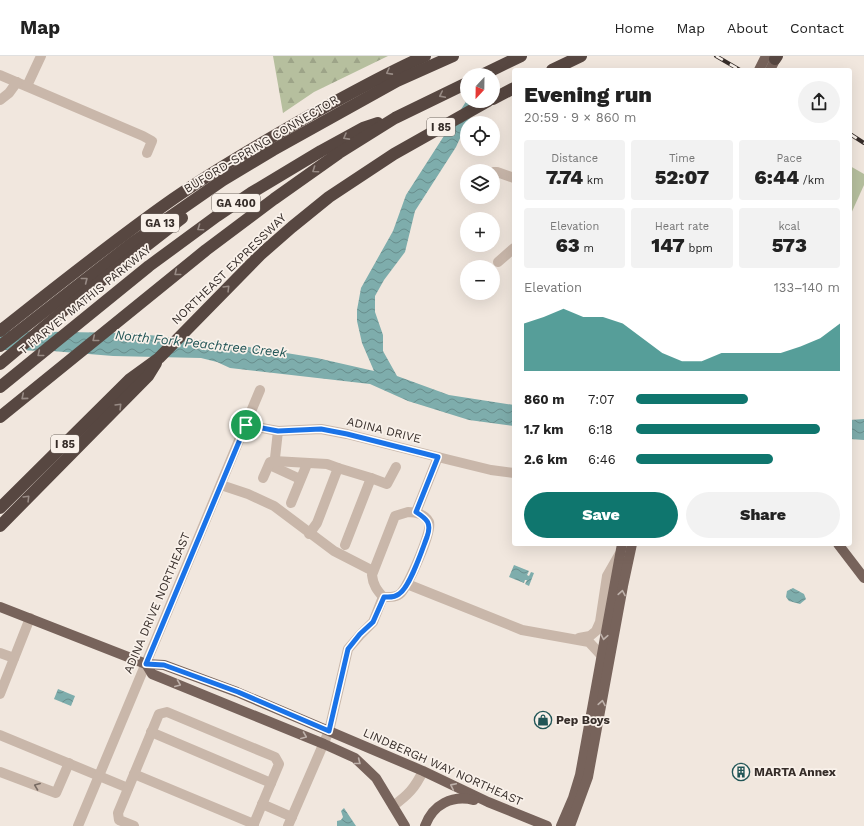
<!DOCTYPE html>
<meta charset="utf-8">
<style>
:root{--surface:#fff;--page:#f2f2f2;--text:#222;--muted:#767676;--line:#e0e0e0;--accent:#0f766e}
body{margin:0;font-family:"Work Sans",sans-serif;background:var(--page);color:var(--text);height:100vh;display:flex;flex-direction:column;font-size:15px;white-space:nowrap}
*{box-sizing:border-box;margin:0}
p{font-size:13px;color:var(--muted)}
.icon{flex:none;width:22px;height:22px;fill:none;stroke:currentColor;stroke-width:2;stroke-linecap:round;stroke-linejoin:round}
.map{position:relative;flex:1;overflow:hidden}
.details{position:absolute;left:512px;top:12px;width:340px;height:478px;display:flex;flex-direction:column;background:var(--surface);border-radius:4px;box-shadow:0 4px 16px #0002}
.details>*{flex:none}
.needle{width:26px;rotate:202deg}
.buttons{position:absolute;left:460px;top:12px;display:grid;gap:8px}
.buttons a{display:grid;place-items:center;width:40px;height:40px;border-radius:50%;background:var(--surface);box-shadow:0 4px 16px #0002;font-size:20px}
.pin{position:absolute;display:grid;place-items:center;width:34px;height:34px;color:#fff;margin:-17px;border:2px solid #fff;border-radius:50%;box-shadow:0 1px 4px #0007}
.round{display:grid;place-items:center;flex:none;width:42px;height:42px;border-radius:21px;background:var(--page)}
.summary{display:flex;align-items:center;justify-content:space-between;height:68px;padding:0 12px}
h1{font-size:22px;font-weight:800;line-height:30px}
.metrics{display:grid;grid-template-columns:repeat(3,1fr);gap:6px;height:68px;padding:4px 12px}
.metrics div{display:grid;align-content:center;border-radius:4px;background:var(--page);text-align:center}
.metrics b{font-size:20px;font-weight:800}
.metrics small{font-size:11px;font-weight:400}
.metrics p{font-size:11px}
.chart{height:112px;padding:8px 12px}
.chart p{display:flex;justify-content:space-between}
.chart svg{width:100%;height:72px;margin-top:4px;fill:var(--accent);opacity:.7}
.action{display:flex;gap:8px;margin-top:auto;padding:8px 12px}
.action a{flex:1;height:46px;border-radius:24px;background:var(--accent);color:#fff;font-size:16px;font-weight:800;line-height:46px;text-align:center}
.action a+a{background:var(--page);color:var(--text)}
ul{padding:0 12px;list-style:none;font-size:13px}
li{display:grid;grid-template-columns:64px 48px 1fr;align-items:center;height:30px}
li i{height:10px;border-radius:5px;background:var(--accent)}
header{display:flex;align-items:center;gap:24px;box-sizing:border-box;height:56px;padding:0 20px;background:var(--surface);border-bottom:1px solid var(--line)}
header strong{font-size:19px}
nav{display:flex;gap:22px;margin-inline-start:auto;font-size:14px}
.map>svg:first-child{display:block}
</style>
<header>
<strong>Map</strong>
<nav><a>Home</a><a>Map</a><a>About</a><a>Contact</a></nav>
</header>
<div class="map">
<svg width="864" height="770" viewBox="0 0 864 770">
<defs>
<pattern id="forest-firs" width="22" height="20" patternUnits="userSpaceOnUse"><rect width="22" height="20" fill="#b6bf9e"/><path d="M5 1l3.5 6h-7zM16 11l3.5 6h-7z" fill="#9da488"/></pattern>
<pattern id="water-waves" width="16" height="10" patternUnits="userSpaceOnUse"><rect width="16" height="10" fill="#7eadac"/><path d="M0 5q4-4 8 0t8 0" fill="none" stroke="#688d8c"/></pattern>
</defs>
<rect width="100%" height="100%" fill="#f1e7de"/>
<!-- grass -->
<polygon fill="#b6bf9e" points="850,110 864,118 864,129 850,160"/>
<!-- forest -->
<polygon fill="url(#forest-firs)" points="273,0 388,0 314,36 283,57"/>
<!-- water -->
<g fill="url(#water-waves)">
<polygon points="467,44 480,45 467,67 456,91 415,155 405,196 384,224 375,240 375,256 383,279 383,295 397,320 449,339 514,349 514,370 469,364 408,345 370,328 230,312 217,306 201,302 113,300 52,295 0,294 0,275 129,277 218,286 317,302 374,315 362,287 357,265 357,254 361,232 393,175 406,139"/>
<polygon points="864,363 864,384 850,383 850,364"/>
<polygon points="514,509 529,515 527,519 529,520 531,516 534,517 529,530 525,528 527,524 525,524 524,527 509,521"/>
<polygon points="793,532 804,538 806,543 800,548 789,545 786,541 787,535"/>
<polygon points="58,633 75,640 71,650 54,643"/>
<polygon points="344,752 356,770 337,770 337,765 341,764 343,761 341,755"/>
</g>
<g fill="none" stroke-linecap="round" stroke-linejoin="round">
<!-- minor -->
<g stroke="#c9b7aa" stroke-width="10">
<polyline points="0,19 143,80 152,85 147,97"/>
<polyline points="27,30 41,0"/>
<polyline points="0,44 9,37 17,26"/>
<polyline points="493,116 497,116 514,122"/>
<polyline points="498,206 514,192"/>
<polyline points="246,369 278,375 321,373 347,378 446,403 491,414 514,417"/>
<polyline points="278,375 274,411 300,423"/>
<polyline points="263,422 270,406 274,405 327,408 338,412"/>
<polyline points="371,422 387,428 396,411"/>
<polyline points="221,429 248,438 274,450 334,495 373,515"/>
<polyline points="291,447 307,408"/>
<path d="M408 456C415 456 425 458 429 466 433 475 408 529 401 537 396 542 389 541 383 541 377 534 373 529 372 519L395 460Z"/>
<polyline points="416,456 438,401"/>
<polyline points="309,478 317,467 338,412 371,422 345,489"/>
<polyline points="407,528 522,574 589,586 601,599"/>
<polyline points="579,582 590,580 596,575 600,566 607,520 619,499"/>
<polyline points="0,597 14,602"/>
<polyline points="0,638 30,562"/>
<polyline points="151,676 271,727"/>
<polyline points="0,679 128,732"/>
<polyline points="0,716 56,737 69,707"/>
<polyline points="134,718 254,768"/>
<polyline points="262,748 292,761"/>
<path d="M393 750C408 739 415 732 423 715"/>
<polyline points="78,770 260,334"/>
<polyline points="134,770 119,764 118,757 159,658 167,656 275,701 279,708 253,770"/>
<polyline points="288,770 329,675 348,593 360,579 373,566 383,541"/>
</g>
<!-- major -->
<g stroke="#77635b" stroke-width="10">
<polyline points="759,14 766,0"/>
<polyline points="770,14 777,0"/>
<polyline points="838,488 864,522"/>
<polyline points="0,551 146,608 164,609 237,636 423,715 488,746 547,770"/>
<polyline points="146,608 152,618 324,688 355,702 376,722 405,770"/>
<path d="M425 770C433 748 452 739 474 744"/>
<polyline points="561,770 573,742 580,719 622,488"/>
<polyline points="570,770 588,721 623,530 632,488"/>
</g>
<!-- highway -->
<g stroke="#574741" stroke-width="12">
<polyline points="775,3 777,0"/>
<polyline points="552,14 581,0"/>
<polyline points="482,19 521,0"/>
<polyline points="493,43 514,32"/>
<path d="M0 275C57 230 113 185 173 143 216 113 261 87 307 61 346 40 384 18 425 0"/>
<polyline points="0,290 131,188 223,124 273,94 397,25 453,0"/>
<polyline points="0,308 69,250 182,162"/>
<polyline points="0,331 149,210 217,160 251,137 321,95 363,72 378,67"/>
<polyline points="0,361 206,194 274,143 339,97 395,62 467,27"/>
<polyline points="0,452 130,323 159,302 260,199 292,171 329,141 394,98 488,45"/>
<polyline points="0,470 148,320 156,307"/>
</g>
<defs>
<g id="rail">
<polyline points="716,0 740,14"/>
<polyline points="850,78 864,87"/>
</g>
</defs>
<!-- rail casing -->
<use href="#rail" stroke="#362d29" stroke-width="4"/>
<!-- rail -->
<use href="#rail" stroke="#f9f1ea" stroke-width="2.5" stroke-dasharray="8" stroke-linecap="butt"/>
</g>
<!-- one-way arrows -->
<defs><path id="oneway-chevron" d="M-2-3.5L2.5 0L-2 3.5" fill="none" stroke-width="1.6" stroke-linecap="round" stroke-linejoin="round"/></defs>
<g stroke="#988b85">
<use href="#oneway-chevron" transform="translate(389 16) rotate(152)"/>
<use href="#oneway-chevron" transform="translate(442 39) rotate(154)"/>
<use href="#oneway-chevron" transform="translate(346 81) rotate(151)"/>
<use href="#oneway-chevron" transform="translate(315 114) rotate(145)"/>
<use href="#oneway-chevron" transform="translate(200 172) rotate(145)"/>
<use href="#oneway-chevron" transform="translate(177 217) rotate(141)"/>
<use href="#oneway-chevron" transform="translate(85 224) rotate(-38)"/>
<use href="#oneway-chevron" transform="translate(227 232) rotate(-45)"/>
<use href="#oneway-chevron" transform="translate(95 283) rotate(141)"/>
<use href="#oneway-chevron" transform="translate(40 298) rotate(141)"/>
<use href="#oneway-chevron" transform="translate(24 341) rotate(140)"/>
<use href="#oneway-chevron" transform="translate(119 350) rotate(-45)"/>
<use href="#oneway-chevron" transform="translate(27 442) rotate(-45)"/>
</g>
<g stroke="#beb1aa">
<use href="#oneway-chevron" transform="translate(622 537) rotate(-80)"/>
<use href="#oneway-chevron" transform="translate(604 581) rotate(100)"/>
<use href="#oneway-chevron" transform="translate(178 628) rotate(22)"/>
<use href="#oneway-chevron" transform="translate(602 647) rotate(-80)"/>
<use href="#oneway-chevron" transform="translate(304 680) rotate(22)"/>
<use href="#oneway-chevron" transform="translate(358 706) rotate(38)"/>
<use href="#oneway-chevron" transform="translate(453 730) rotate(-154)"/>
</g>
<use stroke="#786b63" href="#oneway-chevron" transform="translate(37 730) rotate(-159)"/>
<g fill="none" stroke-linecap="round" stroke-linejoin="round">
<defs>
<path id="route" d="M246 369 278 375 321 373 347 378 438 401 416 456C427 463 432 467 427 481 422 494 410 531 399 538 394 542 389 541 384 541L373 566 360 578 348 593 329 675 238 636 164 609 146 608Z"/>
</defs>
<!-- route casing -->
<use href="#route" stroke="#fff" stroke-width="8"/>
<!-- route -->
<use href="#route" stroke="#1a73e8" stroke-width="5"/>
</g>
<!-- icons -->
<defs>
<symbol id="shop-ring" viewBox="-11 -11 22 22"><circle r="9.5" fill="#f9f1ea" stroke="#215556" stroke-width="1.5"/><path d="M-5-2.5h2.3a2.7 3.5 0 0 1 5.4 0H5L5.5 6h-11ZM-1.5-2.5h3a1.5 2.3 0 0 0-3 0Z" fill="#215556"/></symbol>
<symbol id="building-ring" viewBox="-11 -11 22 22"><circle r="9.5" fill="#f9f1ea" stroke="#215556" stroke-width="1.5"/><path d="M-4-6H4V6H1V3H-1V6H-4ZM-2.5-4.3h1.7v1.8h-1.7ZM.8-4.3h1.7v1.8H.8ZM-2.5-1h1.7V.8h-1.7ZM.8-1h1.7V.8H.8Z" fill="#215556"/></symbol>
</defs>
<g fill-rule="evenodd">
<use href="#shop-ring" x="533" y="654" width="20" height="20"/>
<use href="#building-ring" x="731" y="706" width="20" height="20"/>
</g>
<g text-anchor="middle" stroke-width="3.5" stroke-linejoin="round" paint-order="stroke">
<!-- shield labels -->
<g fill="#f9f1ea" stroke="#706863" stroke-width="1">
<rect x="427" y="62" width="28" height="18" rx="3"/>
<rect x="212" y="138" width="48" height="18" rx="3"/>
<rect x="141" y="158" width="38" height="18" rx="3"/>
<rect x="51" y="379" width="28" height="18" rx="3"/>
</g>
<g font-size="11" font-weight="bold" fill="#362d29">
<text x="441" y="75">I 85</text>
<text x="236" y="151">GA 400</text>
<text x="160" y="171">GA 13</text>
<text x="65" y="392">I 85</text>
</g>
<!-- street labels -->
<g font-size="12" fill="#362d29" stroke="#f9f1ea">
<text transform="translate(261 88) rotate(-31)" y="4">BUFORD-SPRING CONNECTOR</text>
<text transform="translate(229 213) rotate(-44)" y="4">NORTHEAST EXPRESSWAY</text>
<text transform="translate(85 244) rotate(-39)" y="4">T HARVEY MATHIS PARKWAY</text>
<text transform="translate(384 374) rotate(14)" y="4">ADINA DRIVE</text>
<text transform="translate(157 547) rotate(-67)" y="4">ADINA DRIVE NORTHEAST</text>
<text transform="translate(443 711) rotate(24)" y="4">LINDBERGH WAY NORTHEAST</text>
</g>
<!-- poi labels -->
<g font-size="12" font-weight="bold" fill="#362d29" stroke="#f9f1ea" text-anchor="start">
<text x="556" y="668">Pep Boys</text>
<text x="754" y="720">MARTA Annex</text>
</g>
<!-- water labels -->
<g font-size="13" font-style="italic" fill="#215556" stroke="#f9f1ea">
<text transform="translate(201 287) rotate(6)" y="5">North Fork Peachtree Creek</text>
</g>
</g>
</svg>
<div class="buttons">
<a><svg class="needle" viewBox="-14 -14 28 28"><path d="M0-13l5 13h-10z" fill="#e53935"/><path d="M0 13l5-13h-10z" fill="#767676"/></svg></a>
<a><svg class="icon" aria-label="locate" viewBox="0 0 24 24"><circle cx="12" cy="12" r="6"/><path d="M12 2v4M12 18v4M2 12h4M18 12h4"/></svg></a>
<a><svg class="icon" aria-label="layers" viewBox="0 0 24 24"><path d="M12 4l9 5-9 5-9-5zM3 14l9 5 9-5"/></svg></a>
<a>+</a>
<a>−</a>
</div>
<div class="pin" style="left:246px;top:369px;background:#1e9e55"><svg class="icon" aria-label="arrive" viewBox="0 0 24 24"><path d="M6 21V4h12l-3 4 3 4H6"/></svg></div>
<section class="details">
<div class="summary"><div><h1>Evening run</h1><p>20:59 · 9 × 860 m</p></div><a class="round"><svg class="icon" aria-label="share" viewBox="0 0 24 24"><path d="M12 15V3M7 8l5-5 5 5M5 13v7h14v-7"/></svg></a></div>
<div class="metrics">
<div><p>Distance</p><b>7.74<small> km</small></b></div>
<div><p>Time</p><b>52:07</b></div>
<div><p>Pace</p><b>6:44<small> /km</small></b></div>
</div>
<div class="metrics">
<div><p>Elevation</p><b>63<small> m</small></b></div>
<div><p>Heart rate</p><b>147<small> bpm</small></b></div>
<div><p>kcal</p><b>573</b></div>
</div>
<div class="chart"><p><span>Elevation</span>133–140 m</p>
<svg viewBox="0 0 160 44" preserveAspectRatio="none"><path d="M0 44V15L10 11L20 6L30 11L40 11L50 15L60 24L70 33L80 38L90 38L100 33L110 33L120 33L130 33L140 29L150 24L160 15V44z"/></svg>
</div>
<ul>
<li><b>860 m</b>7:07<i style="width:55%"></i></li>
<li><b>1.7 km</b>6:18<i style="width:90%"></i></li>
<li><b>2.6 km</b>6:46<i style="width:67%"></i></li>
</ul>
<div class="action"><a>Save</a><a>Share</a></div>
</section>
</div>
